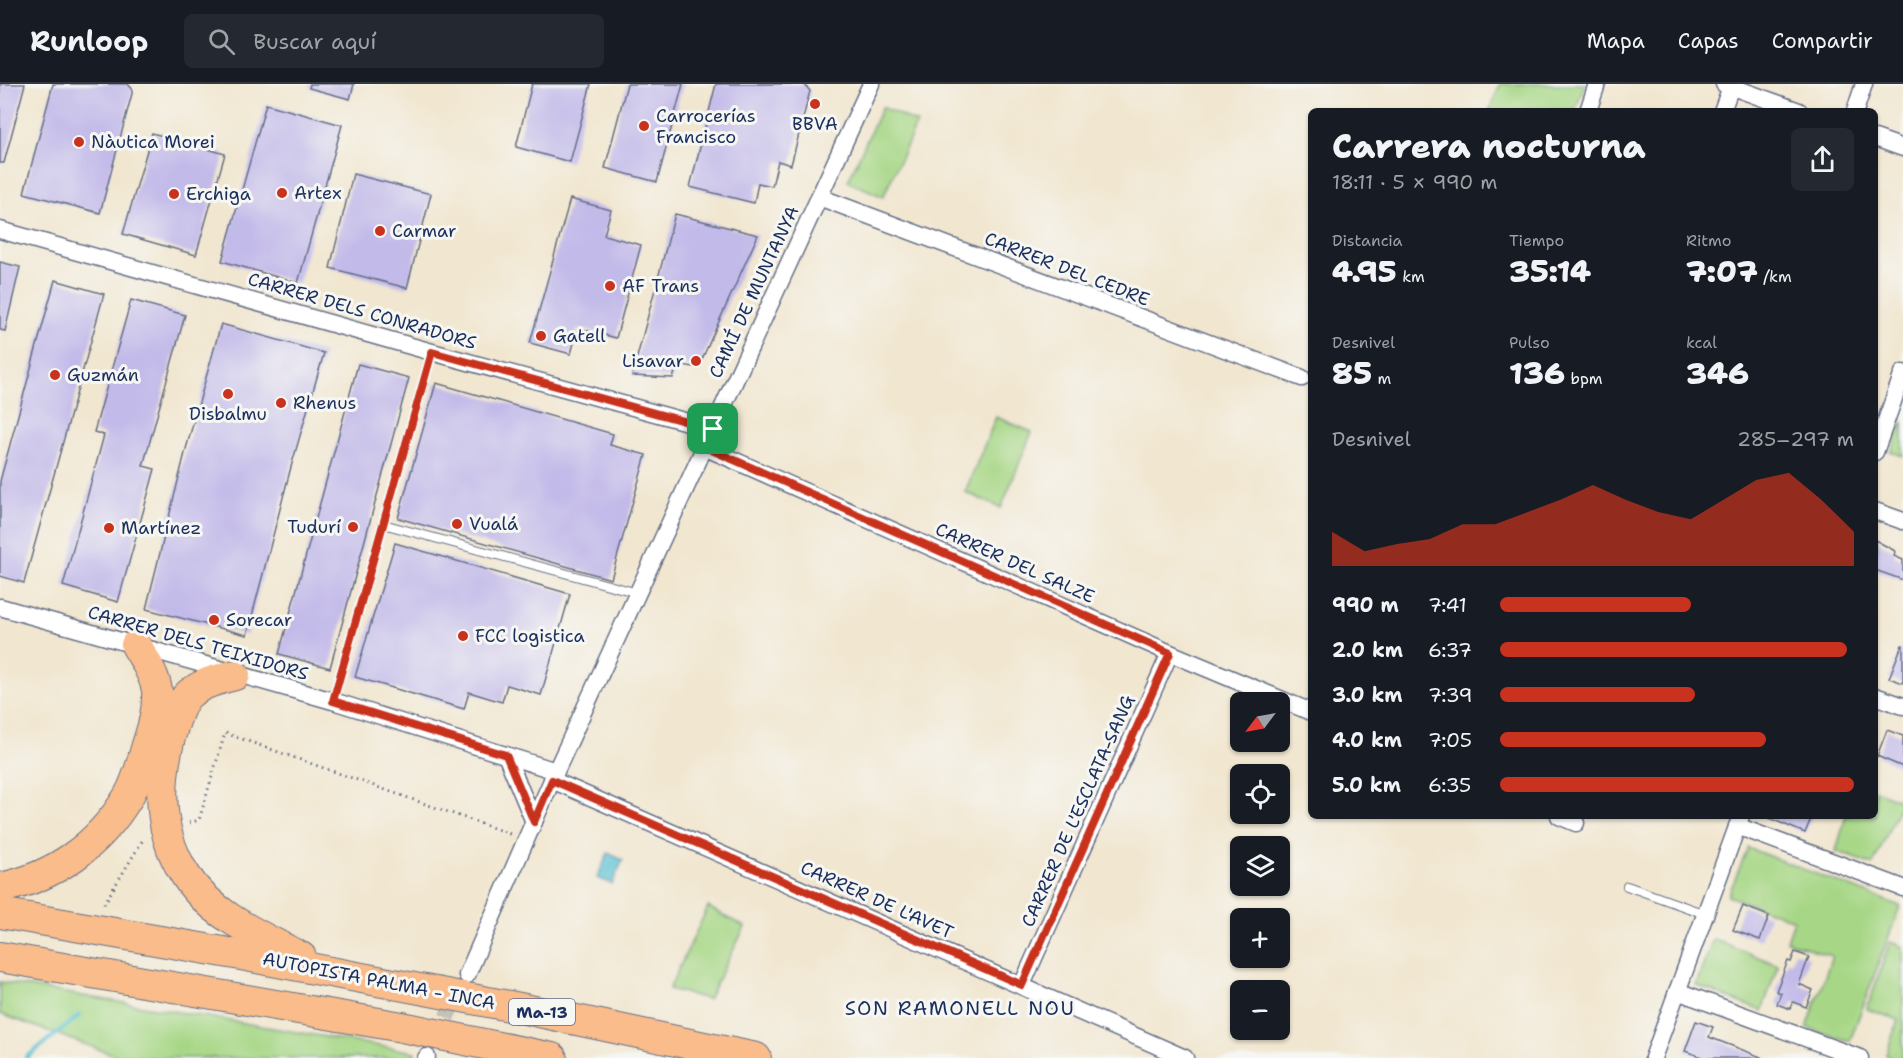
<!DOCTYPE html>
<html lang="es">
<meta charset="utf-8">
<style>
:root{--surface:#171b24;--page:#242831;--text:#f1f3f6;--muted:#9ea1a6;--line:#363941;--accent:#c8321e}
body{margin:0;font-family:"Shantell Sans",sans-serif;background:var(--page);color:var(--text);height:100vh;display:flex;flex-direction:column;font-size:22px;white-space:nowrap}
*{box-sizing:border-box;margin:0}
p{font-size:20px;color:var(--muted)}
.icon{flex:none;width:33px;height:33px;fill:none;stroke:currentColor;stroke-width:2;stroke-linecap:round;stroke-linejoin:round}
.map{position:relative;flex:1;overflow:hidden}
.side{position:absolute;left:1308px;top:24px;width:570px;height:711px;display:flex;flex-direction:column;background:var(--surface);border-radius:9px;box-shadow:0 2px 4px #0004}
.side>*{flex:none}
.needle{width:39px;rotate:238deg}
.buttons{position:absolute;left:1230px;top:608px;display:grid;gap:12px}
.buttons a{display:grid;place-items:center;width:60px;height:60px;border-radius:9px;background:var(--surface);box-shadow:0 2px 4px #0004;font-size:30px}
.pin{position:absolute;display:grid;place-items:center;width:51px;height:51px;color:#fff;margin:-26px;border-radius:12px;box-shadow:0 3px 9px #0006}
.round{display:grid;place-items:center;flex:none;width:63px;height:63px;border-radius:9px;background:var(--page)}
.headline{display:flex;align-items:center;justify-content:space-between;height:102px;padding:0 24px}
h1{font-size:33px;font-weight:800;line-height:45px}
.metrics{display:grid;grid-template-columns:repeat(3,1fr);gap:9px;height:102px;padding:6px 24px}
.metrics div{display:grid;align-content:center}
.metrics b{font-size:30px;font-weight:800}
.metrics small{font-size:16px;font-weight:400}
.metrics p{font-size:16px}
.chart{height:168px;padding:12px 24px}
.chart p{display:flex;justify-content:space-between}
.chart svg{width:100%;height:108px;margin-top:6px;fill:var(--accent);opacity:.7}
ul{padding:0 24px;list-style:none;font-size:20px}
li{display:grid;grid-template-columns:96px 72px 1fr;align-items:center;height:45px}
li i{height:15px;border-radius:8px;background:var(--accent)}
header{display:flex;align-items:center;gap:36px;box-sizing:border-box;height:84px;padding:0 30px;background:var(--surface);border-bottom:2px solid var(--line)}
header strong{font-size:28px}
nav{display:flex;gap:33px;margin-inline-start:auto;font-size:21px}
.search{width:420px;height:54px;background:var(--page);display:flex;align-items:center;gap:15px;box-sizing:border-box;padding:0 21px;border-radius:9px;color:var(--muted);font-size:22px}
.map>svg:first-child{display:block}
</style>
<header>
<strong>Runloop</strong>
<div class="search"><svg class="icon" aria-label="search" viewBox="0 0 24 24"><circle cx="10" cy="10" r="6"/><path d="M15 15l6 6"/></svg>Buscar aquí</div>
<nav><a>Mapa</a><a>Capas</a><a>Compartir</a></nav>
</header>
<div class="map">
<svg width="1903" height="974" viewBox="0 0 1903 974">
<rect width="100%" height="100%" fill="#f6f6f2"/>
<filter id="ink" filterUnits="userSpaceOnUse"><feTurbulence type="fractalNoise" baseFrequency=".0167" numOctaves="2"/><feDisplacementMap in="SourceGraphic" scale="12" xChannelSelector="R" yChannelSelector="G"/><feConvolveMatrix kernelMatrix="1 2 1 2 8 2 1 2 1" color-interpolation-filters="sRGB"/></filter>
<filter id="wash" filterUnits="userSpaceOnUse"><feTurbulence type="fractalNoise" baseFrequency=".008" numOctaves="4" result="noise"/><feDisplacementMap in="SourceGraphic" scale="24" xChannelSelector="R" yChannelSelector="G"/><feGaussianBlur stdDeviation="1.35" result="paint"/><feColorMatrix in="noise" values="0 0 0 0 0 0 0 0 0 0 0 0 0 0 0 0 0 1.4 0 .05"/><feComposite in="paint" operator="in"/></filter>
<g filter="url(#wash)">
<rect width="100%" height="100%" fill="#f1e6cf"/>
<!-- green -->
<g fill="#a7d786" stroke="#618372" stroke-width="1.5">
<polygon points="1500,0 1585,0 1575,27 1489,27"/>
<polygon points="882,23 917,39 883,113 848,97"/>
<polygon points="996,333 1032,348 1001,424 965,408"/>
<polygon points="1903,337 1903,372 1891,368"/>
<polygon points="1875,706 1902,717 1873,781 1836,767 1846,732 1875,732"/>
<polygon points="1748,764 1900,822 1850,957 1807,944 1832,872 1787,857 1794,836 1728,812"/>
<polygon points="708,823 745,843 708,915 669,905"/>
<polygon points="1713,855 1778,881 1762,927 1696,901"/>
<polygon points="1890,858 1903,863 1903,974 1894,974 1886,971 1898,936 1867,925"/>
<polygon points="0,898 415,968 413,974 123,974 0,930"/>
</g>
<!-- water -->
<polygon fill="#57c0d4" stroke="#397899" stroke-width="1.5" points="608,769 623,776 612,800 597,794"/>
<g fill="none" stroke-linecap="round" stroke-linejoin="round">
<!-- stream -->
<polyline stroke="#57c0d4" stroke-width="4.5" points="26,974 80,931"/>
</g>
<g id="blocks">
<!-- building -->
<g fill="#c2bae9">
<polygon points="0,0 25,0 4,79 0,79"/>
<polygon points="53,0 128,0 133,6 100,129 24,109"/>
<polygon points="310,0 354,0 350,15 309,4"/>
<polygon points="532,0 591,0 570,78 516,63"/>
<polygon points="627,0 683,0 657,98 605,84"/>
<polygon points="716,0 804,0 810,7 791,81 778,77 772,102 758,99 754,119 690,103"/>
<polygon points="266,20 342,41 298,199 222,177"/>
<polygon points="152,49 225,70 196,171 123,150"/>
<polygon points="353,90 431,110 407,204 330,184"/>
<polygon points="570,115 611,126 604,151 641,161 616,254 578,244 571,270 530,259"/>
<polygon points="675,130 758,151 698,284 678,280 673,294 632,292"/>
<polygon points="0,178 20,183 5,247 0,246"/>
<polygon points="55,196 104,210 24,499 0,492 0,397"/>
<polygon points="131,216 185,231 143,382 155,385 118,518 63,502 104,351 94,348"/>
<polygon points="221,240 324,269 291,383 247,551 146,525 186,365"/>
<polygon points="358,280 409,294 330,584 279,570"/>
<polygon points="436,299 613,350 610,361 646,371 611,495 398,434"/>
<polygon points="1875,456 1895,467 1894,472 1903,476 1903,496 1875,486"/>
<polygon points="395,459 570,510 541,611 507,601 502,618 469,608 464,625 355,593"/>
<polygon points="1902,561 1903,561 1903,599 1889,594"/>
<polygon points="1887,646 1903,652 1903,683 1877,672"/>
<polygon points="1764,732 1812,732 1805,749"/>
<polygon points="1743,822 1769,832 1760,856 1733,846"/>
<polygon points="1795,868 1809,873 1799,900 1813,906 1806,923 1793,918 1790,925 1777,920 1781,909 1776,907 1788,877 1791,878"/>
<polygon points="1696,937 1713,943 1709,953 1761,973 1760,974 1704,974 1685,967"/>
</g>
</g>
</g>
<g filter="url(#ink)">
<use href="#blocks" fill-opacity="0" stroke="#666f86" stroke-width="1.5"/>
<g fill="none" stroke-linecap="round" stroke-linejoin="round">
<!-- street-tunnel -->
<polyline stroke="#c6c1b8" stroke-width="16" stroke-dasharray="16 8" stroke-linecap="butt" points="436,955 460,905"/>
<defs>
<g id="lane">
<polyline points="383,440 638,509"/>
<polyline points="333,617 432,268"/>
<polyline points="1627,802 1705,830"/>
</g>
<g id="street">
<polyline points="1724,0 1799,27"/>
<polyline points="1588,27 1597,0"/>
<polyline points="1722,27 1732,0"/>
<polyline points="1855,27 1864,0"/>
<polyline points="1875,54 1903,64"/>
<polyline points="819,113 1302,294"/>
<polyline points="0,146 432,268 713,345"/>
<polyline points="704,363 1170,569 1311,628"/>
<polyline points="1875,368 1903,289"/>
<polyline points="1875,427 1903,437"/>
<polyline points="0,523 333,617 556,687"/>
<polyline points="1875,612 1903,622"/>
<polyline points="506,671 534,738"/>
<polyline points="552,696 1185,974"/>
<polyline points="1559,732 1576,739"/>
<polyline points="1737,742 1903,804"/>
<polyline points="467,891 556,687 871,0"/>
<polyline points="1022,901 1170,569"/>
<polyline points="1677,907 1860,974"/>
<polyline points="426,974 427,973"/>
<polyline points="1653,974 1741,732"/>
</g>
<g id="highway">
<path d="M235 591C219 595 202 599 189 610 180 618 177 632 173 643 158 693 156 747 186 792 212 832 261 852 301 873"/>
<path d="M0 804C55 793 99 761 128 713 137 698 142 678 147 661 153 643 158 626 157 607 155 591 144 575 136 561"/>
<polyline points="0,829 241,871 520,924 756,974"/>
<polyline points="0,873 402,943 552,974"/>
</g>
</defs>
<!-- lane casing -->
<use href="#lane" stroke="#666f86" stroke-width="10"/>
<!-- street casing -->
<use href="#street" stroke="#666f86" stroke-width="19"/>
<!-- highway casing -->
<use href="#highway" stroke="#666f86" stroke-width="32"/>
<!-- path -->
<g stroke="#666f86" stroke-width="3" stroke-dasharray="1.5 4.5" stroke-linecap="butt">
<polyline points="189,739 199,736 225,649 510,750"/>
<polyline points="104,820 144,754"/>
</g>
<!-- lane -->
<use href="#lane" stroke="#fff" stroke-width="8"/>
<!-- street -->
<use href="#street" stroke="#fff" stroke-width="16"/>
<!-- highway -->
<use href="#highway" stroke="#f9bc8a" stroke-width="30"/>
</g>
</g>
<g fill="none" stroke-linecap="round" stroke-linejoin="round" filter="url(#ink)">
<defs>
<polygon id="route" points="432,268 713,345 705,363 1170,569 1022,901 552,696 534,738 506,671 333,617"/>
</defs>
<!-- route casing -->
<use href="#route" stroke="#fff" stroke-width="12"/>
<!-- route -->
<use href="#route" stroke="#c8321e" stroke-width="8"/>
</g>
<!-- markers -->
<g fill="#c8321e" stroke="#f6f6f2" stroke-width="2">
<circle cx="815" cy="20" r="6"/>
<circle cx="644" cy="42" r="6"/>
<circle cx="79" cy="58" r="6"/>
<circle cx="282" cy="109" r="6"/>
<circle cx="174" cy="110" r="6"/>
<circle cx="380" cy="147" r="6"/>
<circle cx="610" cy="202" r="6"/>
<circle cx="541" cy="252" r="6"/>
<circle cx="696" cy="277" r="6"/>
<circle cx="55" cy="291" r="6"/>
<circle cx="228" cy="310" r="6"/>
<circle cx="281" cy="319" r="6"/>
<circle cx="457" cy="440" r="6"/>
<circle cx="353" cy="443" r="6"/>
<circle cx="109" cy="444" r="6"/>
<circle cx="214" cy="536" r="6"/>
<circle cx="463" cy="552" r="6"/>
</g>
<g text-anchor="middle" stroke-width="6" stroke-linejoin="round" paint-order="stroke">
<!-- shield labels -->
<rect fill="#f6f6f2" stroke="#5d6b8a" stroke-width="1.5" x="509" y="915" width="66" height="26" rx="4.5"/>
<g font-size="16" font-weight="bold" fill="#1b2f5e">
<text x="542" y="934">Ma-13</text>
</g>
<!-- poi labels -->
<g font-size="18" fill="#1b2f5e" stroke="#f6f6f2" text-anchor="start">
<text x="656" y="38">Carrocerías<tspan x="656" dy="21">Francisco</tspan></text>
<text x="815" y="46" text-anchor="middle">BBVA</text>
<text x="91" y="64">Nàutica Morei</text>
<text x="294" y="115">Artex</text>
<text x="186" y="116">Erchiga</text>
<text x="392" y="153">Carmar</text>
<text x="622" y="208">AF Trans</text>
<text x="553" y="258">Gatell</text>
<text x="684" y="283" text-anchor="end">Lisavar</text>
<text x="67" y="297">Guzmán</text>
<text x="293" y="325">Rhenus</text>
<text x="228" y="336" text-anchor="middle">Disbalmu</text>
<text x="469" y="446">Vualá</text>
<text x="341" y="449" text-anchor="end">Tudurí</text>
<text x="121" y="450">Martínez</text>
<text x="226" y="542">Sorecar</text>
<text x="475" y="558">FCC logistica</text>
</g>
<!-- street labels -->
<g font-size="18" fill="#1b2f5e" stroke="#f6f6f2">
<text transform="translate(1067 185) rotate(21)" y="6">CARRER DEL CEDRE</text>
<text transform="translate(754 208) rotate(-65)" y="6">CAMÍ DE MUNTANYA</text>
<text transform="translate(362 227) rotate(16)" y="6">CARRER DELS CONRADORS</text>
<text transform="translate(1015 479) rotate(24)" y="6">CARRER DEL SALZE</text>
<text transform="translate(198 559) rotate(16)" y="6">CARRER DELS TEIXIDORS</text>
<text transform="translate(1078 727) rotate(-66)" y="6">CARRER DE L'ESCLATA-SANG</text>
<text transform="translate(877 816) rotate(24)" y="6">CARRER DE L'AVET</text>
<text transform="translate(379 897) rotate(11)" y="6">AUTOPISTA PALMA - INCA</text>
</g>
<!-- neighbourhood labels -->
<g font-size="20" letter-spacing="1.5" fill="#1b2f5e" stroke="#f6f6f2">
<text x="960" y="931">SON RAMONELL NOU</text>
</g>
</g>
</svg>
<div class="buttons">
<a><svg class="needle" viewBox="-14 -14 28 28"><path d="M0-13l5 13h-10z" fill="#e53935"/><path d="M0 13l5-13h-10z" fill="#9ea1a6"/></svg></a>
<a><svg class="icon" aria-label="locate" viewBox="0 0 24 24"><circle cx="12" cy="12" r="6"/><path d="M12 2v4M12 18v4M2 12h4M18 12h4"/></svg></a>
<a><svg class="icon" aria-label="layers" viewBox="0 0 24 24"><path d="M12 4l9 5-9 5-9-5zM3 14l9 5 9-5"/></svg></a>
<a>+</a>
<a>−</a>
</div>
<div class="pin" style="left:713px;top:345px;background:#1e9e55"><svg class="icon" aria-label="arrive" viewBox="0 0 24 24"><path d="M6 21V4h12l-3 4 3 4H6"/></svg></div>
<section class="side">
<div class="headline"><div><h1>Carrera nocturna</h1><p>18:11 · 5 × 990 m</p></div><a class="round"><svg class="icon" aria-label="share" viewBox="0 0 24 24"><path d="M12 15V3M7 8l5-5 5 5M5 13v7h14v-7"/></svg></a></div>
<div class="metrics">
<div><p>Distancia</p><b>4.95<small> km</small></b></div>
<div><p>Tiempo</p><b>35:14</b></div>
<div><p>Ritmo</p><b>7:07<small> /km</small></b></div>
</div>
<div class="metrics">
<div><p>Desnivel</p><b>85<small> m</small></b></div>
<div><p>Pulso</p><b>136<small> bpm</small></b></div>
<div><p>kcal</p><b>346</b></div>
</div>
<div class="chart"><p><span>Desnivel</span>285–297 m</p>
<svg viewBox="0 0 160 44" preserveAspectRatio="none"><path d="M0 44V30L10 38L20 35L30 33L40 27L50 27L60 22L70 17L80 11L90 17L100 22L110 25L120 17L130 9L140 6L150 17L160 30V44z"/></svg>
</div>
<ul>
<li><b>990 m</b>7:41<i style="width:54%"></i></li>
<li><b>2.0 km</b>6:37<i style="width:98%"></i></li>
<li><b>3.0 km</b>7:39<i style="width:55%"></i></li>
<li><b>4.0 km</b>7:05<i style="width:75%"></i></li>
<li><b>5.0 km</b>6:35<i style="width:100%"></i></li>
</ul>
</section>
</div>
